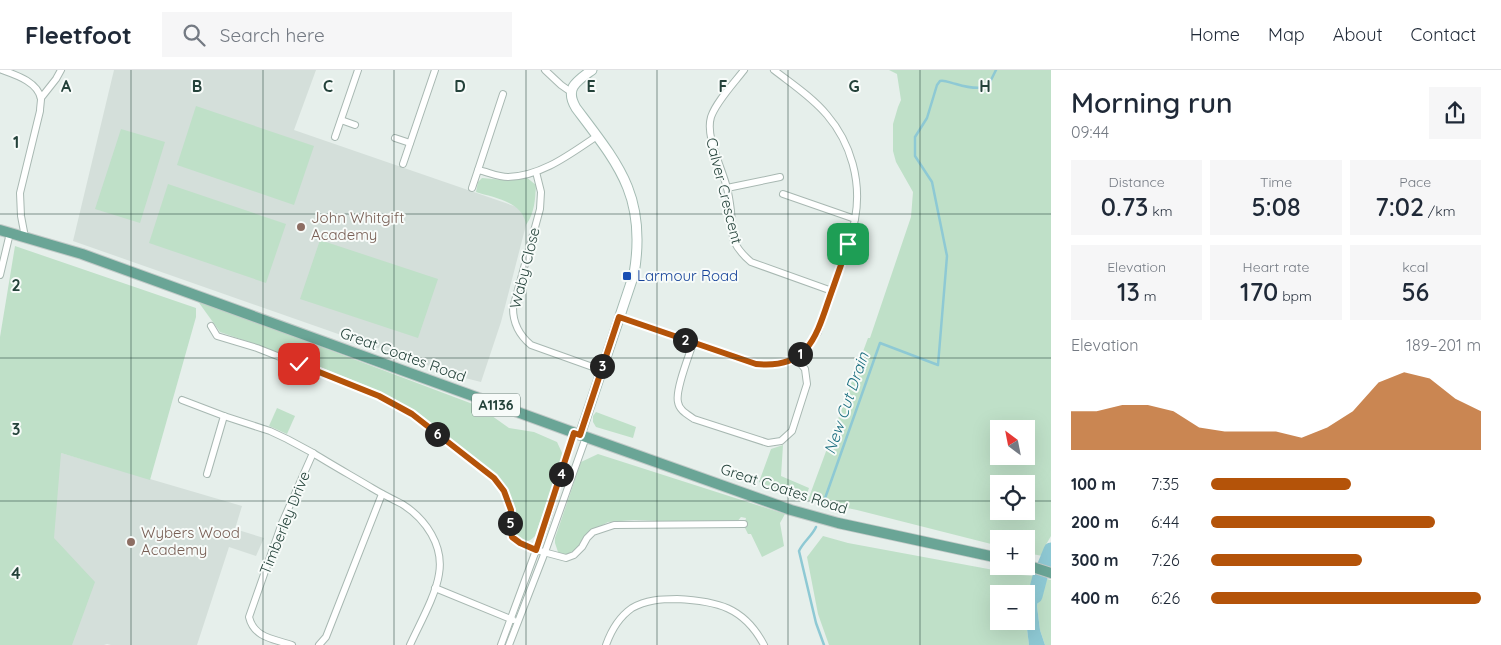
<!DOCTYPE html>
<meta charset="utf-8">
<style>
:root{--surface:#fff;--page:#f6f6f7;--text:#1f2937;--muted:#747a83;--line:#e0e1e3;--accent:#b45309}
body{margin:0;font-family:Quicksand,sans-serif;background:var(--page);color:var(--text);height:100vh;display:flex;flex-direction:column;font-size:19px;white-space:nowrap}
*{box-sizing:border-box;margin:0}
p{font-size:16px;color:var(--muted)}
.icon{flex:none;width:28px;height:28px;fill:none;stroke:currentColor;stroke-width:2;stroke-linecap:round;stroke-linejoin:round}
.map{position:relative;flex:1;overflow:hidden}
.sheet{display:flex;flex-direction:column;background:var(--surface);width:450px}
.sheet>*{flex:none}
.needle{width:32px;rotate:328deg}
.tools{position:absolute;left:990px;top:350px;display:grid;gap:10px}
.tools a{display:grid;place-items:center;width:45px;height:45px;border-radius:0px;background:var(--surface);box-shadow:0 5px 20px #0002;font-size:25px}
.pin{position:absolute;display:grid;place-items:center;width:42px;height:42px;color:#fff;margin:-21px;border-radius:10px;box-shadow:0 2px 8px #0006}
.km{position:absolute;width:25px;height:25px;margin:-12px;border-radius:50%;background:#222;color:#fff;font-size:14px;line-height:25px;text-align:center}
.round{display:grid;place-items:center;flex:none;width:52px;height:52px;border-radius:0px;background:var(--page)}
.headline{display:flex;align-items:center;justify-content:space-between;height:85px;padding:0 20px}
h1{font-size:28px;font-weight:600;line-height:38px}
.stats{display:grid;grid-template-columns:repeat(3,1fr);gap:8px;height:85px;padding:5px 20px}
.stats div{display:grid;align-content:center;border-radius:0px;background:var(--page);text-align:center}
.stats b{font-size:25px;font-weight:600}
.stats small{font-size:14px;font-weight:400}
.stats p{font-size:14px}
.chart{height:140px;padding:10px 20px}
.chart p{display:flex;justify-content:space-between}
.chart svg{width:100%;height:90px;margin-top:5px;fill:var(--accent);opacity:.7}
ul{padding:0 20px;list-style:none;font-size:16px}
li{display:grid;grid-template-columns:80px 60px 1fr;align-items:center;height:38px}
li i{height:12px;border-radius:6px;background:var(--accent)}
header{display:flex;align-items:center;gap:30px;box-sizing:border-box;height:70px;padding:0 25px;background:var(--surface);border-bottom:1px solid var(--line)}
header strong{font-size:24px}
nav{display:flex;gap:28px;margin-inline-start:auto;font-size:18px}
.search{width:350px;height:45px;background:var(--page);display:flex;align-items:center;gap:12px;box-sizing:border-box;padding:0 18px;border-radius:0px;color:var(--muted);font-size:19px}
main{display:flex;flex:1;min-height:0}
.map>svg:first-child{display:block}
</style>
<header>
<strong>Fleetfoot</strong>
<div class="search"><svg class="icon" aria-label="search" viewBox="0 0 24 24"><circle cx="10" cy="10" r="6"/><path d="M15 15l6 6"/></svg>Search here</div>
<nav><a>Home</a><a>Map</a><a>About</a><a>Contact</a></nav>
</header>
<main>
<div class="map">
<svg width="1051" height="575" viewBox="0 0 1051 575">
<rect width="100%" height="100%" fill="#e6efeb"/>
<!-- built -->
<g fill="#d4dfda">
<polygon points="114,0 316,0 294,60 517,137 524,146 526,155 525,159 501,252 481,312 461,307 73,171"/>
<polygon points="0,365 242,436 235,459 264,468 256,486 229,477 197,575 111,575 107,574 104,575 0,575"/>
</g>
<!-- green -->
<g fill="#bfe0c8" fill-rule="evenodd">
<path d="M889 0H1051V466L1044 478 1043 486 1026 483V469H999V476L857 440 808 430 868 268H870L911 147 913 122 896 92 893 81V54L898 37 901 30 897 4ZM999 359H1026V386H999ZM999 414H1026V441H999Z"/>
<polygon points="196,36 314,76 294,135 177,95"/>
<polygon points="121,59 165,72 140,153 95,139"/>
<path d="M526 107 536 115C535 130 535 142 526 155 523 131 494 128 476 122L478 112 482 108 504 110Z"/>
<polygon points="168,114 286,154 266,213 149,173"/>
<polygon points="320,170 438,209 418,268 300,229"/>
<polygon points="15,176 196,238 196,247 150,410 61,383 54,468 95,512 72,575 0,575 0,267"/>
<path d="M197 230 478 336 509 358 534 362 557 372 563 385 535 466C527 474 522 473 514 465L513 437 511 428 497 406 412 341 367 316 317 296 220 262Z"/>
<polygon points="277,338 295,346 287,364 269,356"/>
<polygon points="596,342 636,357 633,368 596,357 593,352 593,346"/>
<polygon points="783,375 781,406 809,418 805,430 759,412 771,379"/>
<polygon points="598,384 785,444 780,453 784,476 762,487 751,464 748,464 744,456 746,448 741,447 736,453 730,454 634,450 608,452 592,461 583,468 577,479 571,485 562,485 558,482 555,473 555,468 581,392"/>
<polygon points="823,466 848,473 1021,505 1036,506 1026,541 1026,524 999,524 999,551 1026,551 1029,575 829,575 818,544 807,487"/>
<polygon points="1043,508 1051,510 1051,575 1045,575 1040,560 1037,536"/>
</g>
<!-- water -->
<polygon fill="#8ec9d4" points="1036,506 1043,508 1037,536 1040,560 1045,575 1029,575 1026,551 1026,541"/>
<g fill="none" stroke-linecap="round" stroke-linejoin="round">
<!-- stream -->
<g stroke="#8ec9d4" stroke-width="2.5">
<path d="M823 434 880 273 938 295 947 186 932 112 915 86V67L927 48 937 15 940 11C946 10 950 13 956 14 966 17 979 20 988 16L996 0"/>
<path d="M816 457C812 466 803 472 799 481L816 553 824 575"/>
</g>
<!-- river -->
<polyline stroke="#8ec9d4" stroke-width="15" points="1035,526 1040,507 1051,480"/>
<defs>
<g id="street">
<path d="M2 0C16 5 38 12 41 29 41 32 40 37 40 41L20 123 21 146 25 167"/>
<polyline points="545,0 561,15 571,22"/>
<path d="M744 0C734 13 716 32 711 47 705 67 722 97 727 118 729 125 730 133 731 141 732 151 731 162 734 171 738 180 744 186 751 192L832 221"/>
<path d="M503 24 478 100C488 102 498 107 508 107 542 106 570 84 597 66"/>
<polyline points="41,28 56,9 61,0"/>
<polyline points="341,50 355,55"/>
<polyline points="335,67 358,0"/>
<polyline points="395,68 410,73"/>
<polyline points="403,94 435,0"/>
<path d="M536 102 541 122 540 139 513 238C513 253 519 265 531 275L601 300"/>
<polyline points="472,118 478,100"/>
<polyline points="727,118 780,107"/>
<polyline points="783,124 855,149"/>
<polyline points="0,205 10,163"/>
<path d="M619 247 758 295C786 296 804 287 818 262 825 241 832 221 839 200 845 183 852 166 855 149 862 112 851 73 827 45 812 27 792 14 774 0"/>
<polyline points="211,256 217,266 257,278 379,326 412,344 495,408 504,421 511,440 510,456 512,467 520,473 536,480 566,488 574,485 582,477 587,468 593,462 614,455 744,454"/>
<path d="M693 273C689 286 675 320 678 332 679 340 687 344 694 349L768 373 781 371 792 361 807 314 805 299 795 287"/>
<polyline points="182,330 224,346 270,361 287,369 313,383"/>
<polyline points="207,404 224,346"/>
<polyline points="435,518 513,550"/>
<path d="M292 575C274 569 254 568 249 547L282 453 313 383C332 395 352 406 372 418 382 424 392 429 402 434 426 449 444 476 439 504 436 525 419 555 410 575"/>
<polyline points="319,575 326,567 382,424"/>
<polyline points="501,575 545,456 574,363"/>
<polyline points="509,575 545,482 586,367"/>
<path d="M606 575C611 561 619 547 632 538 646 530 661 529 677 529 717 531 744 537 764 575"/>
</g>
<path id="secondary" d="M580 365 634 204C647 127 619 95 576 38 564 18 577 11 592 0"/>
<g id="primary">
<polyline points="0,160 82,184 586,367 791,440 838,453 999,488"/>
<polyline points="1026,495 1051,503"/>
</g>
</defs>
<!-- street casing -->
<use href="#street" stroke="#a8b8b2" stroke-width="8"/>
<!-- secondary casing -->
<use href="#secondary" stroke="#a4bbb3" stroke-width="11"/>
<!-- primary casing -->
<use href="#primary" stroke="#c2cac8" stroke-width="12"/>
<!-- street -->
<use href="#street" stroke="#fff" stroke-width="6"/>
<!-- secondary -->
<use href="#secondary" stroke="#fff" stroke-width="9"/>
<!-- primary -->
<use href="#primary" stroke="#6aa596" stroke-width="10"/>
</g>
<g fill="none" stroke-linecap="round" stroke-linejoin="round">
<defs>
<path id="route" d="M299 294 379 326 412 344 494 408 504 421 511 440 510 456 512 467 520 473 536 480 574 363 580 365 619 247 756 294C805 299 815 271 828 232 835 212 842 193 848 174"/>
</defs>
<!-- route casing -->
<use href="#route" stroke="#fff" stroke-width="10"/>
<!-- route -->
<use href="#route" stroke="#b45309" stroke-width="6"/>
</g>
<!-- grid -->
<path fill="none" stroke="#24423a" stroke-width="1" stroke-opacity="0.55" d="M131 0V575M263 0V575M394 0V575M526 0V575M657 0V575M788 0V575M920 0V575M0 144H1051M0 288H1051M0 431H999M1026 431H1051"/>
<!-- markers -->
<g fill="#8d6e63" stroke="#f7fbf9" stroke-width="2">
<circle cx="301" cy="157" r="5"/>
<circle cx="131" cy="472" r="5"/>
</g>
<rect fill="#1a4fb4" stroke="#f7fbf9" stroke-width="2" x="622" y="201" width="10" height="10" rx="2.5"/>
<g text-anchor="middle" stroke-width="4" stroke-linejoin="round" paint-order="stroke">
<!-- shield labels -->
<rect fill="#f7fbf9" stroke="#637a73" stroke-width="1" x="472" y="323.5" width="48" height="23" rx="4"/>
<g font-size="14" font-weight="bold" fill="#24423a">
<text x="496" y="340">A1136</text>
</g>
<!-- street labels -->
<g font-size="15" fill="#24423a" stroke="#f7fbf9">
<text transform="translate(724 121) rotate(76)" y="5">Calver Crescent</text>
<text transform="translate(525 198) rotate(-76)" y="5">Waby Close</text>
<text transform="translate(403 285) rotate(20)" y="5">Great Coates Road</text>
<text transform="translate(784 419) rotate(18)" y="5">Great Coates Road</text>
<text transform="translate(285 453) rotate(-68)" y="5">Timberley Drive</text>
</g>
<!-- education labels -->
<g font-size="15" fill="#785e54" stroke="#f7fbf9" text-anchor="start">
<text x="311" y="153">John Whitgift<tspan x="311" dy="17">Academy</tspan></text>
<text x="141" y="468">Wybers Wood<tspan x="141" dy="17">Academy</tspan></text>
</g>
<!-- transit labels -->
<g font-size="15" fill="#164399" stroke="#f7fbf9" text-anchor="start">
<text x="637" y="211">Larmour Road</text>
</g>
<!-- water labels -->
<g font-size="16" font-style="italic" fill="#1c6f80" stroke="#f7fbf9">
<text transform="translate(846 333) rotate(-71)" y="6">New Cut Drain</text>
</g>
</g>
<g font-size="16" text-anchor="middle" font-weight="bold" fill="#24423a" stroke="#f7fbf9" stroke-width="4" stroke-linejoin="round" paint-order="stroke">
<text x="66" y="22">A</text>
<text x="197" y="22">B</text>
<text x="328" y="22">C</text>
<text x="460" y="22">D</text>
<text x="591" y="22">E</text>
<text x="723" y="22">F</text>
<text x="854" y="22">G</text>
<text x="985" y="22">H</text>
<text x="16" y="78">1</text>
<text x="16" y="221">2</text>
<text x="16" y="365">3</text>
<text x="16" y="509">4</text>
</g>
</svg>
<div class="tools">
<a><svg class="needle" viewBox="-14 -14 28 28"><path d="M0-13l5 13h-10z" fill="#e53935"/><path d="M0 13l5-13h-10z" fill="#747a83"/></svg></a>
<a><svg class="icon" aria-label="locate" viewBox="0 0 24 24"><circle cx="12" cy="12" r="6"/><path d="M12 2v4M12 18v4M2 12h4M18 12h4"/></svg></a>
<a>+</a>
<a>−</a>
</div>
<div class="pin" style="left:848px;top:174px;background:#1e9e55"><svg class="icon" aria-label="arrive" viewBox="0 0 24 24"><path d="M6 21V4h12l-3 4 3 4H6"/></svg></div>
<div class="pin" style="left:299px;top:294px;background:#d93025"><svg class="icon" aria-label="check" viewBox="0 0 24 24"><path d="M5 12l5 5 9-10"/></svg></div>
<b class="km" style="left:800px;top:284px">1</b>
<b class="km" style="left:685px;top:270px">2</b>
<b class="km" style="left:602px;top:296px">3</b>
<b class="km" style="left:561px;top:404px">4</b>
<b class="km" style="left:510px;top:453px">5</b>
<b class="km" style="left:437px;top:364px">6</b>
</div>
<section class="sheet">
<div class="headline"><div><h1>Morning run</h1><p>09:44</p></div><a class="round"><svg class="icon" aria-label="share" viewBox="0 0 24 24"><path d="M12 15V3M7 8l5-5 5 5M5 13v7h14v-7"/></svg></a></div>
<div class="stats">
<div><p>Distance</p><b>0.73<small> km</small></b></div>
<div><p>Time</p><b>5:08</b></div>
<div><p>Pace</p><b>7:02<small> /km</small></b></div>
</div>
<div class="stats">
<div><p>Elevation</p><b>13<small> m</small></b></div>
<div><p>Heart rate</p><b>170<small> bpm</small></b></div>
<div><p>kcal</p><b>56</b></div>
</div>
<div class="chart"><p><span>Elevation</span>189–201 m</p>
<svg viewBox="0 0 160 44" preserveAspectRatio="none"><path d="M0 44V25L10 25L20 22L30 22L40 25L50 33L60 35L70 35L80 35L90 38L100 33L110 25L120 11L130 6L140 9L150 19L160 25V44z"/></svg>
</div>
<ul>
<li><b>100 m</b>7:35<i style="width:52%"></i></li>
<li><b>200 m</b>6:44<i style="width:83%"></i></li>
<li><b>300 m</b>7:26<i style="width:56%"></i></li>
<li><b>400 m</b>6:26<i style="width:100%"></i></li>
</ul>
</section>
</main>
